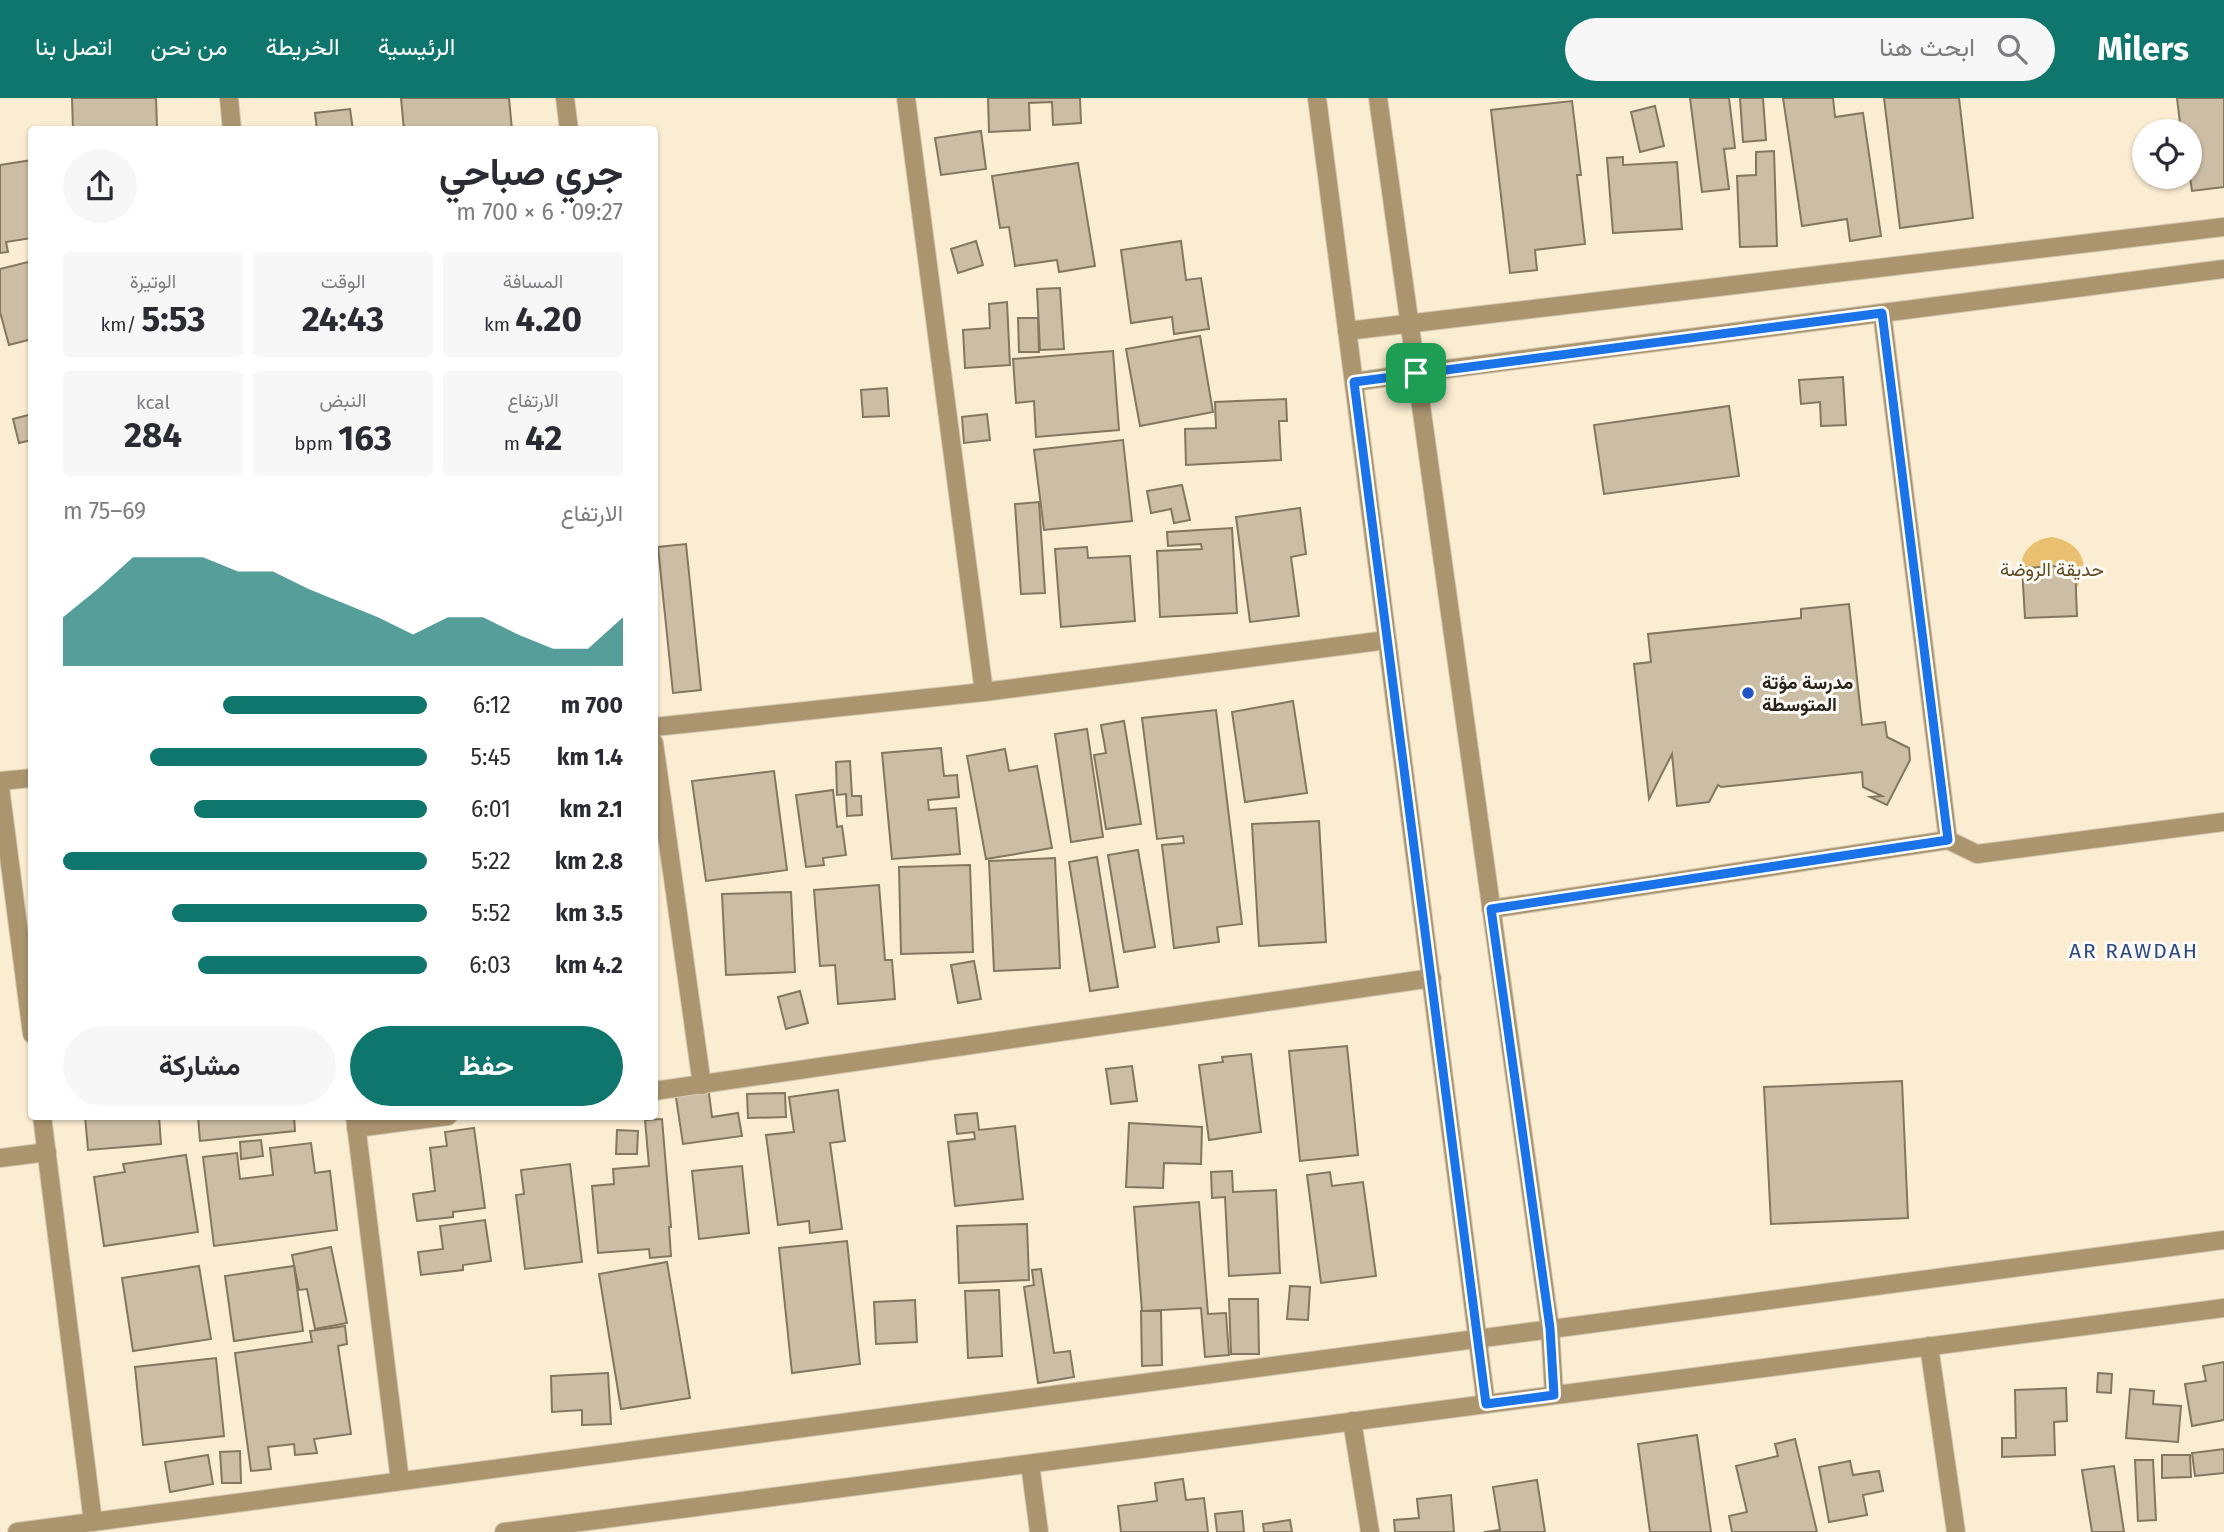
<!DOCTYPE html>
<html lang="ar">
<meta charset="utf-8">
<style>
:root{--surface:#fff;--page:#f7f7f7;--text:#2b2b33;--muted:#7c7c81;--accent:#0f766e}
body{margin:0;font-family:"Fira Sans",Vazirmatn,sans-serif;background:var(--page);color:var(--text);direction:rtl;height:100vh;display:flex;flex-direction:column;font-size:26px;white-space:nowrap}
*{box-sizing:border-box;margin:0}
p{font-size:23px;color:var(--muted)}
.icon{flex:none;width:38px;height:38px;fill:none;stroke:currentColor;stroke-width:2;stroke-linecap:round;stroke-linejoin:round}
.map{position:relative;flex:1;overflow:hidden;direction:ltr}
.details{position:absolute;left:28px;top:28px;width:630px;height:994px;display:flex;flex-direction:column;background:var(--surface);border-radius:7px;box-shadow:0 2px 5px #0004;direction:rtl}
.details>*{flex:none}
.controls{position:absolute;left:2132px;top:21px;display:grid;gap:14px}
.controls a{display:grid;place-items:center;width:70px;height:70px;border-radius:50%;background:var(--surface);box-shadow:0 2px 5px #0004;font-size:35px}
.pin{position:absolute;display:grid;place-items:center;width:60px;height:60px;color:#fff;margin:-30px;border-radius:14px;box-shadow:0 4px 10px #0006}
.round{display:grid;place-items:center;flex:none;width:74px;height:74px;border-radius:37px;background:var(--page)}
.head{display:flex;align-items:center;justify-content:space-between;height:119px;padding:0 35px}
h1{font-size:38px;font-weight:700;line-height:52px}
.stats{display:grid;grid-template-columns:repeat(3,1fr);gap:10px;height:119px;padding:7px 35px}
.stats div{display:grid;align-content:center;border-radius:7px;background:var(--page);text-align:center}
.stats b{font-size:35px;font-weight:700}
.stats small{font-size:19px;font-weight:400}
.stats p{font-size:19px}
.chart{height:196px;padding:14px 35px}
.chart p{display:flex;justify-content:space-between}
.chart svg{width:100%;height:126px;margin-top:7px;fill:var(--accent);opacity:.7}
.action{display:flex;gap:14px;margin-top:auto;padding:14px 35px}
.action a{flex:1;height:80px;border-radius:42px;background:var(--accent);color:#fff;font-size:28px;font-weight:700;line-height:80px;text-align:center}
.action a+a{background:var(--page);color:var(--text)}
ul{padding:0 35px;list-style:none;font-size:23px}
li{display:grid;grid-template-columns:112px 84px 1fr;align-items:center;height:52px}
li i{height:18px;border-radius:9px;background:var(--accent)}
header{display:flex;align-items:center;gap:42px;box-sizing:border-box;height:98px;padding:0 35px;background:var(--accent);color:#fff}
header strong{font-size:33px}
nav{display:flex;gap:38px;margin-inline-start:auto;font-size:24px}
.search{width:490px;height:63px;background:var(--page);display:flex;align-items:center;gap:18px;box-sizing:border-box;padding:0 24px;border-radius:38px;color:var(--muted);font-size:26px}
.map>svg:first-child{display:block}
</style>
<header>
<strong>Milers</strong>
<div class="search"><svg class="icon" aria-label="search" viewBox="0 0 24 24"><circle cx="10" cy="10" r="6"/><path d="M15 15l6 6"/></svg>ابحث هنا</div>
<nav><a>الرئيسية</a><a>الخريطة</a><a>من نحن</a><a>اتصل بنا</a></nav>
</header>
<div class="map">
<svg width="2224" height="1434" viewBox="0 0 2224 1434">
<rect width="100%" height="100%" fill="#fbedd2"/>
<!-- green -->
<path fill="#e9bf70" d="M2051 439C2082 443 2094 470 2073 495L2024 487C2015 463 2025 443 2051 439Z"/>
<!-- building -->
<g fill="#ccbea5" stroke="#84765f" stroke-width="2">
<polygon points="72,0 156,0 157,29 73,32"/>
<polygon points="401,0 509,0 512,32 404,32"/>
<polygon points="988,0 1080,0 1081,25 1053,27 1052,4 1029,5 1030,32 989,34"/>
<polygon points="1690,0 1729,0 1735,50 1724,51 1729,91 1702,94"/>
<polygon points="1740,0 1763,0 1766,42 1743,44"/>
<polygon points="1783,0 1833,0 1835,19 1863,15 1881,138 1850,143 1847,121 1802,128"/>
<polygon points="1884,0 1959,0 1973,120 1900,130"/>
<polygon points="2177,0 2224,0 2224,89 2192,93 2189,73 2189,33 2181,33"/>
<polygon points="1572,3 1581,77 1577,77 1585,146 1535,152 1537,172 1510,175 1491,12"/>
<polygon points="1655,8 1664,48 1640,54 1631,14"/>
<polygon points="350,11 353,32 317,32 315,15"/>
<polygon points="981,33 986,71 941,77 935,40"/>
<polygon points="1774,53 1777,148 1740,149 1737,78 1756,77 1756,54"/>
<polygon points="1623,59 1623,67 1677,64 1682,131 1613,135 1607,60"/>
<polygon points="32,62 32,140 6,144 8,154 0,155 0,67"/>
<polygon points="1078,65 1095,168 1059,174 1057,162 1015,168 1009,129 1000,130 992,78"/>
<polygon points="976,143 983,167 958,175 951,151"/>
<polygon points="1181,143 1186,182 1201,180 1209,231 1174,236 1172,219 1131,225 1121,152"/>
<polygon points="32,163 32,241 9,247 0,214 0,171"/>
<polygon points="1060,190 1064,251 1040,252 1037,191"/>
<polygon points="1007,204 1010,267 965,270 963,232 990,230 989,206"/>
<polygon points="1018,220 1038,220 1039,254 1019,254"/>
<polygon points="1200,238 1213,314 1140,328 1126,251"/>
<polygon points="29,249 32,249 32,298"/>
<polygon points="1113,253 1119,332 1036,339 1034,303 1016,305 1013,261"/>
<polygon points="1843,279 1846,327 1821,328 1820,304 1801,306 1799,282"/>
<polygon points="887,290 889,318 863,319 861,292"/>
<polygon points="1286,301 1287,323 1279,323 1281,362 1186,367 1185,331 1216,330 1215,304"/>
<polygon points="1729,308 1739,378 1604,396 1594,327"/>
<polygon points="32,316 32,342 19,345 13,321"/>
<polygon points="987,316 990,342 964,345 962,319"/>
<polygon points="1123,342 1132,423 1044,432 1034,352"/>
<polygon points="1182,387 1190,422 1174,425 1171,411 1151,415 1147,393"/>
<polygon points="1039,404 1045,495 1021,496 1015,406"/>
<polygon points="1300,410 1306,456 1291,459 1299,518 1250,524 1236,419"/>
<polygon points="1232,430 1237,515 1160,519 1157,453 1202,451 1201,446 1168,448 1167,434"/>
<polygon points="686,446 701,592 673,595 658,449"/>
<polygon points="1087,449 1088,460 1130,458 1135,523 1061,529 1055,451"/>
<polygon points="2075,467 2077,518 2025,520 2022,470"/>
<polygon points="1849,506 1862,627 1885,624 1887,639 1909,650 1910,662 1887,707 1870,699 1882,698 1863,689 1862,674 1721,689 1718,687 1709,704 1677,708 1672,656 1649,701 1634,566 1651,564 1648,536 1801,520 1801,511"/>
<polygon points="1293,603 1307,695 1245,704 1232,614"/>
<polygon points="1216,612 1242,826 1217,829 1219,844 1174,850 1162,747 1184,745 1183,738 1157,741 1142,620"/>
<polygon points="1124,623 1141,726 1106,731 1094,657 1106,655 1101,627"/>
<polygon points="1087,631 1103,739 1071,744 1055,636"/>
<polygon points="941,650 944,678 957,677 959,699 928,702 929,712 956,710 960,756 892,761 882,655"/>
<polygon points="1005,651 1009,673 1037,668 1052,750 986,761 967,658"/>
<polygon points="850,663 852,698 861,698 862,717 847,718 846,696 837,697 836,664"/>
<polygon points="774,673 787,772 706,783 692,683"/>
<polygon points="833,692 837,729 842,728 846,757 823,760 824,767 806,769 796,697"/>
<polygon points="1319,723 1326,844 1259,848 1252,726"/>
<polygon points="1138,752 1155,849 1124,854 1108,757"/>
<polygon points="1097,759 1118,889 1090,893 1069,764"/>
<polygon points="1055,760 1060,870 994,873 989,763"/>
<polygon points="970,767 973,854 901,856 899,769"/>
<polygon points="879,787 885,862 892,862 895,901 838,906 835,867 820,868 814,792"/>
<polygon points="791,794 795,874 726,877 722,796"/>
<polygon points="974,863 981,901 958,905 951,867"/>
<polygon points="800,893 808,925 786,931 778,899"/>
<polygon points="1347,948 1358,1057 1300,1063 1289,953"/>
<polygon points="1251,956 1261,1034 1209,1042 1199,967 1223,964 1222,959"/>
<polygon points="1132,968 1137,1003 1111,1006 1106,971"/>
<polygon points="1902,983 1908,1120 1771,1126 1764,989"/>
<polygon points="708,988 712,1019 738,1015 742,1038 683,1046 675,993"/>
<polygon points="838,992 845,1043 830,1045 842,1131 810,1135 809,1123 778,1127 766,1037 794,1034 789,999"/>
<polygon points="785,995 786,1019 748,1020 747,996"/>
<polygon points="977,1015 979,1032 1015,1028 1023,1101 955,1108 948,1044 975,1041 974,1034 957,1036 955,1017"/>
<polygon points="85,1018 159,1018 161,1046 88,1052"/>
<polygon points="198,1018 294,1018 295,1033 200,1043"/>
<polygon points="662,1021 671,1129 669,1129 671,1158 650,1160 649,1151 598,1155 592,1088 614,1086 613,1071 649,1068 645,1022"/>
<polygon points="1129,1025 1202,1029 1201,1066 1164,1065 1163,1090 1126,1089"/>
<polygon points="474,1030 485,1110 453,1114 453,1119 417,1123 413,1096 435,1093 430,1050 447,1048 445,1034"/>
<polygon points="617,1032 638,1033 637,1056 616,1056"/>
<polygon points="261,1042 263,1058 241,1061 240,1044"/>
<polygon points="311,1045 315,1075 330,1073 337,1132 214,1148 203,1059 237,1055 240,1081 273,1077 270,1050"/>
<polygon points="186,1057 198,1134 104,1148 94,1079 125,1074 123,1066"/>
<polygon points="570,1066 582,1164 525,1171 516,1097 524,1096 521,1072"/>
<polygon points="742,1068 749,1135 699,1141 692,1073"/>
<polygon points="1232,1073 1233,1094 1276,1092 1280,1175 1229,1178 1225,1099 1212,1100 1211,1074"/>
<polygon points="1330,1074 1332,1088 1363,1084 1376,1178 1321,1185 1307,1077"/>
<polygon points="1199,1104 1208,1216 1226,1215 1229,1257 1205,1259 1201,1210 1142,1213 1134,1109"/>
<polygon points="485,1122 491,1163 463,1167 463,1172 421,1177 418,1154 443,1151 440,1128"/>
<polygon points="1027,1126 1029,1182 959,1185 957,1128"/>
<polygon points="847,1143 860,1266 792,1275 779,1150"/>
<polygon points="331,1149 347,1225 315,1231 307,1191 299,1192 292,1157"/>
<polygon points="667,1164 690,1300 621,1311 599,1176"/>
<polygon points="199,1168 211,1241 133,1253 122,1180"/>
<polygon points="294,1168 303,1233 234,1243 225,1178"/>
<polygon points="1041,1171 1054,1255 1070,1253 1074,1279 1038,1285 1024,1189 1034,1187 1032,1172"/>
<polygon points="1290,1188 1310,1189 1308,1222 1287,1221"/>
<polygon points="999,1192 1002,1258 968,1260 965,1193"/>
<polygon points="1229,1201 1258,1201 1259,1256 1231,1256"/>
<polygon points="915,1202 917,1244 876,1246 874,1204"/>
<polygon points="1141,1213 1161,1213 1162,1267 1142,1268"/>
<polygon points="345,1228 347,1246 338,1248 351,1336 314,1341 317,1355 295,1357 294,1346 268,1349 271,1371 251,1373 235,1255 312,1244 310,1233"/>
<polygon points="216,1260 224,1338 143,1347 135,1269"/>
<polygon points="2224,1264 2224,1322 2192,1328 2185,1286 2206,1283 2203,1268"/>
<polygon points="608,1275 611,1326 582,1327 582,1312 552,1314 551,1278"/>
<polygon points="2098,1275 2112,1276 2111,1295 2097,1294"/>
<polygon points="2066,1290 2067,1323 2054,1324 2055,1357 2002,1359 2002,1340 2016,1340 2015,1292"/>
<polygon points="2130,1291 2154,1293 2153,1306 2181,1308 2178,1344 2126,1340"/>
<polygon points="1697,1337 1711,1434 1650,1434 1638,1346"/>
<polygon points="1795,1341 1817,1434 1732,1434 1729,1418 1747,1414 1736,1368 1778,1358 1775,1346"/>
<polygon points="2224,1351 2224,1375 2195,1378 2192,1355"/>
<polygon points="240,1353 241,1385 222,1385 220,1354"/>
<polygon points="208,1357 213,1386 170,1394 165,1364"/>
<polygon points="2162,1357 2190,1357 2191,1379 2162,1380"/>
<polygon points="2135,1362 2153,1362 2156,1422 2138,1423"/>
<polygon points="1850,1363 1853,1377 1879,1373 1883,1393 1863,1397 1867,1417 1829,1424 1819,1369"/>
<polygon points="2114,1368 2124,1434 2092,1434 2082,1372"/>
<polygon points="1183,1381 1186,1402 1204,1400 1208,1434 1121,1434 1118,1408 1157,1403 1155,1385"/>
<polygon points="1537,1382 1545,1434 1484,1434 1500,1432 1493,1389"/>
<polygon points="1451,1397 1454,1434 1395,1434 1394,1422 1419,1420 1417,1401"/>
<polygon points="1242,1413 1244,1434 1217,1434 1215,1416"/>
<polygon points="1290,1422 1292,1434 1264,1434 1263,1426"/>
</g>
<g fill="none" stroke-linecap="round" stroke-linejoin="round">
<defs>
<g id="minor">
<polyline points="229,0 232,32"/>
<polyline points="565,0 569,32"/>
<polyline points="906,0 984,594"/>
<polyline points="654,629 984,594 1387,542"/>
<polyline points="654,645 702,987"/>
<polyline points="0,683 32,680"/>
<polyline points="0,689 32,936"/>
<polyline points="1948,742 1977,756 2224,724"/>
<polyline points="1491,811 1948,742 1882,215"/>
<polyline points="654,993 1432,880"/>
<polyline points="42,1018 93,1424"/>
<polyline points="355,1018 400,1383"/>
<polyline points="356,1030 448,1018"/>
<polyline points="0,1060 47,1054"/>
<polyline points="1929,1248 1956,1434"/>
<polyline points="1352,1323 1370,1434"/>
<polyline points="1030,1366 1039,1434"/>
</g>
<g id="tertiary">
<polyline points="1317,0 1486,1306"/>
<polyline points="1378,0 1550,1230 1554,1297"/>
<polyline points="1347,233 2224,129"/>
<polyline points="1354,284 1416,275 2224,171"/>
<polyline points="17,1434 2224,1142"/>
<polyline points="504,1434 2224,1210"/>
</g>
</defs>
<!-- minor casing -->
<use href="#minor" stroke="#d5c8b1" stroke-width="20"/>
<!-- tertiary casing -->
<use href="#tertiary" stroke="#d5c8b1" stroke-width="20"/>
<!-- minor -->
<use href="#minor" stroke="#ab956f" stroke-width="18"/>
<!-- tertiary -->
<use href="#tertiary" stroke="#ab956f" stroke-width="18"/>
</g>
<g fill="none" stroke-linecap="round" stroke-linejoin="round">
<defs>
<polygon id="route" points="1882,215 1948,742 1491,811 1550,1230 1554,1297 1486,1306 1354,284"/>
</defs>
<!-- route casing -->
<use href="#route" stroke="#fff" stroke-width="14"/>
<!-- route -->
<use href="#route" stroke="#1a73e8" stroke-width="9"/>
</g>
<!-- markers -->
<circle fill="#2056c3" stroke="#fefbf6" stroke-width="2.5" cx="1748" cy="595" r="7"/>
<g text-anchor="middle" stroke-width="6" stroke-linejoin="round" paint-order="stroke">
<!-- park labels -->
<g font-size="19" fill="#5f4a21" stroke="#fefbf6">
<text x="2052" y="478">حديقة الروضة</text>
</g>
<!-- poi labels -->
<g font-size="19" font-weight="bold" fill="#282219" stroke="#fefbf6" text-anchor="start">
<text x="1762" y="591">مدرسة مؤتة<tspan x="1762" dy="22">المتوسطة</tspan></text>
</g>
<!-- neighbourhood labels -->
<g font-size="21" letter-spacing="2" fill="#2d4a82" stroke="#fefbf6">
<text x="2134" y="860">AR RAWDAH</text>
</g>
</g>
</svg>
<div class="controls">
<a><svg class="icon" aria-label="locate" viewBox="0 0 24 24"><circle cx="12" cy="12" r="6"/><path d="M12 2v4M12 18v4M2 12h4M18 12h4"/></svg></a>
</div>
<div class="pin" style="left:1416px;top:275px;background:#1e9e55"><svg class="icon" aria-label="arrive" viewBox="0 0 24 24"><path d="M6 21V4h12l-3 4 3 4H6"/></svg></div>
<section class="details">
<div class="head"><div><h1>جري صباحي</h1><p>09:27 · 6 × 700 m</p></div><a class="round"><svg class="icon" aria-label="share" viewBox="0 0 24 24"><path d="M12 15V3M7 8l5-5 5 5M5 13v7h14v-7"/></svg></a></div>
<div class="stats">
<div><p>المسافة</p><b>4.20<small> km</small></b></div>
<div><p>الوقت</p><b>24:43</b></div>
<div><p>الوتيرة</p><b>5:53<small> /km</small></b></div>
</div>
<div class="stats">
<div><p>الارتفاع</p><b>42<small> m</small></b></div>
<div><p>النبض</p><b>163<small> bpm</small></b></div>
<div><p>kcal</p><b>284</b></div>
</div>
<div class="chart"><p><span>الارتفاع</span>69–75 m</p>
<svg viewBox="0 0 160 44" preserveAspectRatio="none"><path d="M0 44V27L10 17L20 6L30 6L40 6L50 11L60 11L70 17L80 22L90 27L100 33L110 27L120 27L130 33L140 38L150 38L160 27V44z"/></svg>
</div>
<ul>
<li><b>700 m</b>6:12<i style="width:56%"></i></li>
<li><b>1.4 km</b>5:45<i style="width:76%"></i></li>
<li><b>2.1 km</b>6:01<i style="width:64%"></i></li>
<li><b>2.8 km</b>5:22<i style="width:100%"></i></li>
<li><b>3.5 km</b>5:52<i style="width:70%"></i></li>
<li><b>4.2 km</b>6:03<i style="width:63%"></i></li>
</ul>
<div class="action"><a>حفظ</a><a>مشاركة</a></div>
</section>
</div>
